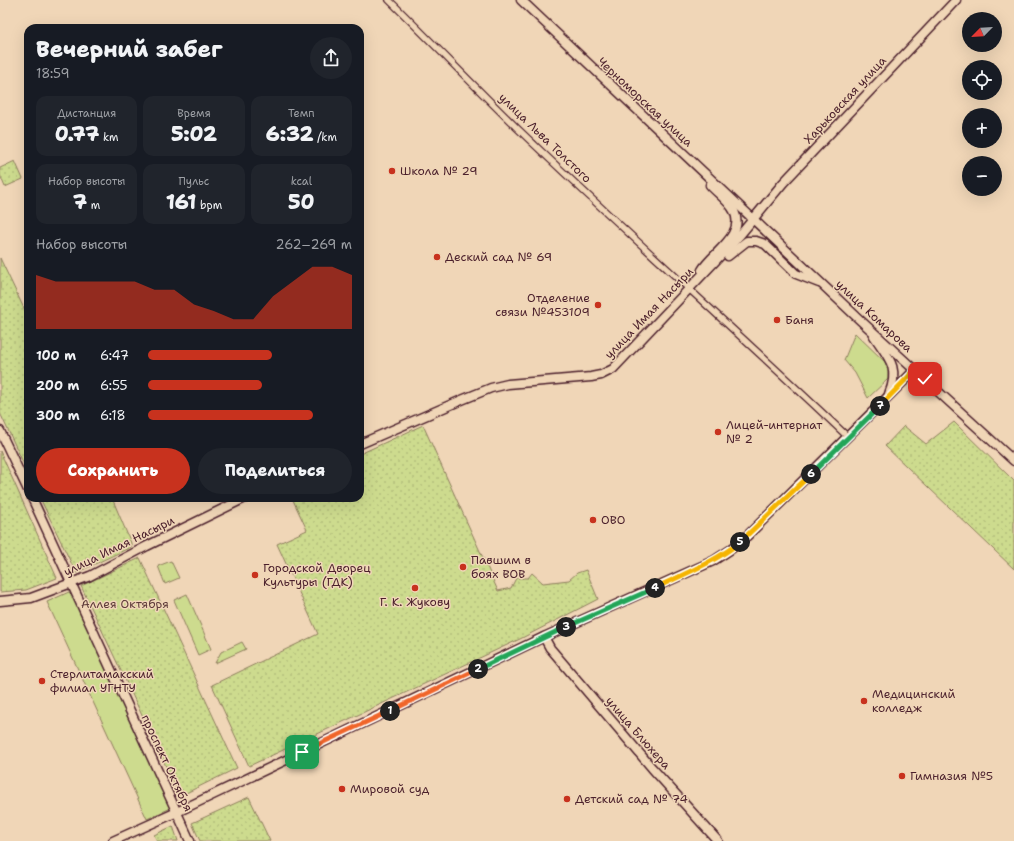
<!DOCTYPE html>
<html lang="ru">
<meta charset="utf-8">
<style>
:root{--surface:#171b24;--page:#20242c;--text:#f1f3f6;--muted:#9ea1a6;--accent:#c8321e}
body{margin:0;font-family:"Shantell Sans",sans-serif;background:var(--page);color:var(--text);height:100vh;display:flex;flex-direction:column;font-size:15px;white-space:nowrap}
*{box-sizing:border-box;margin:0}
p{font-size:13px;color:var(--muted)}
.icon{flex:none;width:22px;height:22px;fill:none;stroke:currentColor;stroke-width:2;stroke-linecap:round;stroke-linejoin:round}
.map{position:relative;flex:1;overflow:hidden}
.panel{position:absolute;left:24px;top:24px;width:340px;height:478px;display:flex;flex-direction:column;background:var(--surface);border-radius:12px;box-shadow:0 4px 16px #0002}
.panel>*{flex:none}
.needle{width:26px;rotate:246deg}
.buttons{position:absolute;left:962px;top:12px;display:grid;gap:8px}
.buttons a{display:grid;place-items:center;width:40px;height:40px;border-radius:50%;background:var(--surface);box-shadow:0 4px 16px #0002;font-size:20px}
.pin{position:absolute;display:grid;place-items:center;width:34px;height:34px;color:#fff;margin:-17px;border-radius:8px;box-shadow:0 2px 6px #0006}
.km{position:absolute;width:20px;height:20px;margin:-10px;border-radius:50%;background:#222;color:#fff;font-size:11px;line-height:20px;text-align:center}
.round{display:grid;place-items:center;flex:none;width:42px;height:42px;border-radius:21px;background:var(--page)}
.head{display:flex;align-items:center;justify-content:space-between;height:68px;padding:0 12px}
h1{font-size:22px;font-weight:800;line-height:30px}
.figures{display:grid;grid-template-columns:repeat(3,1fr);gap:6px;height:68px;padding:4px 12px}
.figures div{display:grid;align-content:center;border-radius:10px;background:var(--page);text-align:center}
.figures b{font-size:20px;font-weight:800}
.figures small{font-size:11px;font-weight:400}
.figures p{font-size:11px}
.chart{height:112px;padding:8px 12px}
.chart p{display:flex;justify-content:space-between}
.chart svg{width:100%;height:72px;margin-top:4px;fill:var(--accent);opacity:.7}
.button{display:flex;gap:8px;margin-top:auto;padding:8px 12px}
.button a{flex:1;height:46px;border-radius:24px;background:var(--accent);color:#fff;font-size:16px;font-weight:800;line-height:46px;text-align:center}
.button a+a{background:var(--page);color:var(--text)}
ul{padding:0 12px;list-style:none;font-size:13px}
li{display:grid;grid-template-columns:64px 48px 1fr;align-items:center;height:30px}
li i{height:10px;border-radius:5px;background:var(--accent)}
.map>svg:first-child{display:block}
</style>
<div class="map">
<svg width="1014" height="841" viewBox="0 0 1014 841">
<defs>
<pattern id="park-dots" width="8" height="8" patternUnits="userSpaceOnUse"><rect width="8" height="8" fill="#cddb8e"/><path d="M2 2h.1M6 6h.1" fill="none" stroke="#b2bc7b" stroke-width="1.8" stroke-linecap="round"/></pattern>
</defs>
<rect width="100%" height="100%" fill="#f0d6b7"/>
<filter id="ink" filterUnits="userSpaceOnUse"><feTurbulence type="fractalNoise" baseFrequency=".025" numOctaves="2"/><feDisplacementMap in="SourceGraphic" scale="8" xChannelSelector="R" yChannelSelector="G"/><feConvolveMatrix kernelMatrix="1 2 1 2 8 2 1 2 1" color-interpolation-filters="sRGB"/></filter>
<g filter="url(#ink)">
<!-- grass -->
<g fill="#cddb8e" stroke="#8c7d5c">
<polygon points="855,333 885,362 888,369 888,379 868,398 855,373 844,360"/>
<polygon points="171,561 179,578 165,584 158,566"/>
<polygon points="71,591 171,808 147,819 47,602"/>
<polygon points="187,594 211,649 198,655 174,600"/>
<polygon points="242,642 246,649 215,663 221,652"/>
</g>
<!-- park -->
<g fill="url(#park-dots)" stroke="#8c7d5c">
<polygon points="15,161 23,179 5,187 0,175 0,168"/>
<polygon points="0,258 28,317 28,473 0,413"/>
<polygon points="954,422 1014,481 1014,569 885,446 904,426 926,444"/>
<polygon points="423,425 498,591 511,588 516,578 528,578 532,573 543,583 569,580 577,573 586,570 598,599 520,639 249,766 212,685 318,634 277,544 307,530 292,498 360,498 360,454"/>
<polygon points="0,451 57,578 26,590 0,592"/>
<polygon points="40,498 112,498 131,543 131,547 76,573"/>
<polygon points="140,558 237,768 180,796 81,586"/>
<polygon points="249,797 270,841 200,841 192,823"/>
<polygon points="173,826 178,841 157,841 154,835"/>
</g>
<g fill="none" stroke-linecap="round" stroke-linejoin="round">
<defs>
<path id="street" d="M389 0C432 42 474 86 517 128 626 233 739 333 848 437"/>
<g id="secondary">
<polyline points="521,0 860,320 1014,461"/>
<polyline points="728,256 747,241 756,241 765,244 796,274 819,283"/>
<path d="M702 270C713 252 746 235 734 211 729 201 717 193 710 185"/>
<path d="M874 336C889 358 900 368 889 394"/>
<polyline points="0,431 28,490"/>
<polyline points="360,444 464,399 491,388 508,384 591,377 601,375 613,369 740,235 783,183 956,0"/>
<polyline points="32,498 190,841"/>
<polyline points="0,601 31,598 90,576 147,546 245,498"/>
<polyline points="544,637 550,648 652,768 718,841"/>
<polyline points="113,841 177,812 544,637 713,561 730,550 745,538 915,370"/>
</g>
</defs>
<!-- street casing -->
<use href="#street" stroke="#4a1f2b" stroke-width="8"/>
<!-- secondary casing -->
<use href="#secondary" stroke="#4a1f2b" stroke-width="11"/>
<!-- street -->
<use href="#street" stroke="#f0d6b7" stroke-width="5.5"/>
<!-- secondary -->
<use href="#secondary" stroke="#f0d6b7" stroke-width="8"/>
</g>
</g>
<g fill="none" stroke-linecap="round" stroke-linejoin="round" filter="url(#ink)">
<defs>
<polyline id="split-1" points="302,752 390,711"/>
<polyline id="split-2" points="390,711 478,669"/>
<polyline id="split-3" points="478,669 566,627"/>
<polyline id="split-4" points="566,627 655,588"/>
<path id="split-5" d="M655 588C684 574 715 562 740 542"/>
<polyline id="split-6" points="740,542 811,474"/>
<polyline id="split-7" points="811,474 880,406"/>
<polyline id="split-8" points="880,406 915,370 925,379"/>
</defs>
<!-- split-1 casing -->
<use href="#split-1" stroke="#fff" stroke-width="8"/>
<!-- split-2 casing -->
<use href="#split-2" stroke="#fff" stroke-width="8"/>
<!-- split-3 casing -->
<use href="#split-3" stroke="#fff" stroke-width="8"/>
<!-- split-4 casing -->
<use href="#split-4" stroke="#fff" stroke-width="8"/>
<!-- split-5 casing -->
<use href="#split-5" stroke="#fff" stroke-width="8"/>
<!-- split-6 casing -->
<use href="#split-6" stroke="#fff" stroke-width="8"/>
<!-- split-7 casing -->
<use href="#split-7" stroke="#fff" stroke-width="8"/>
<!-- split-8 casing -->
<use href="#split-8" stroke="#fff" stroke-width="8"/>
<!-- split-1 -->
<use href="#split-1" stroke="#f0652b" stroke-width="5"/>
<!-- split-2 -->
<use href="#split-2" stroke="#f0652b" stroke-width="5"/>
<!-- split-3 -->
<use href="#split-3" stroke="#22a559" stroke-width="5"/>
<!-- split-4 -->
<use href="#split-4" stroke="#22a559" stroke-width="5"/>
<!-- split-5 -->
<use href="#split-5" stroke="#f5b400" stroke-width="5"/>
<!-- split-6 -->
<use href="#split-6" stroke="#f5b400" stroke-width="5"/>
<!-- split-7 -->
<use href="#split-7" stroke="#22a559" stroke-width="5"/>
<!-- split-8 -->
<use href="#split-8" stroke="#f5b400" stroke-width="5"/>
</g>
<!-- markers -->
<g fill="#c8321e" stroke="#f0d6b7" stroke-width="1.5">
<circle cx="392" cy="171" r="4"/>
<circle cx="437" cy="257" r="4"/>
<circle cx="598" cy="305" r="4"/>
<circle cx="777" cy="320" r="4"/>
<circle cx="718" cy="432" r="4"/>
<circle cx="593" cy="520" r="4"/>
<circle cx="463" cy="567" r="4"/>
<circle cx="255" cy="575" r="4"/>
<circle cx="415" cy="588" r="4"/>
<circle cx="42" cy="681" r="4"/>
<circle cx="864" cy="701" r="4"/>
<circle cx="902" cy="776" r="4"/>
<circle cx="342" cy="789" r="4"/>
<circle cx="567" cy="799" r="4"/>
</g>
<g text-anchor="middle" stroke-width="3" stroke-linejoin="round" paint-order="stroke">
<!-- street labels -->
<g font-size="12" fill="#4a1f2b" stroke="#f0d6b7">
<text transform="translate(845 100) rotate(-47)" y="4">Харьковская улица</text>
<text transform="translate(645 102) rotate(43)" y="4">Черноморская улица</text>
<text transform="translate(545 138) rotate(44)" y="4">улица Льва Толстого</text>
<text transform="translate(649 313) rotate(-46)" y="4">улица Имая Насыри</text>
<text transform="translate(874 316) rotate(43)" y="4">улица Комарова</text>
<text transform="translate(119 546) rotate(-26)" y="4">улица Имая Насыри</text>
<text transform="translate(638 733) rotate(49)" y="4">улица Блюхера</text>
<text transform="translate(167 763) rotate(65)" y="4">проспект Октября</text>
</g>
<!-- poi labels -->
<g font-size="12" fill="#4a1f2b" stroke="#f0d6b7" text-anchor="start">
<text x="400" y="175">Школа № 29</text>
<text x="445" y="261">Деский сад № 69</text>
<text x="590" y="302" text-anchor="end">Отделение<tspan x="590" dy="14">связи №453109</tspan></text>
<text x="785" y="324">Баня</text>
<text x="726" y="429">Лицей-интернат<tspan x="726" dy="14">№ 2</tspan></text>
<text x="601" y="524">ОВО</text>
<text x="471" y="564">Павшим в<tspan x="471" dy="14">боях ВОВ</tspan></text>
<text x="263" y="572">Городской Дворец<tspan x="263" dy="14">Культуры (ГДК)</tspan></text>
<text x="415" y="606" text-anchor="middle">Г. К. Жукову</text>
<text x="50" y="678">Стерлитамакский<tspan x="50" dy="14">филиал УГНТУ</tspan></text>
<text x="872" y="698">Медицинский<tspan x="872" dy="14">колледж</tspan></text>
<text x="910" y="780">Гимназия №5</text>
<text x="350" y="793">Мировой суд</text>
<text x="575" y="803">Детский сад № 74</text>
</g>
<!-- park labels -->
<g font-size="12" fill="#5e3b3a" stroke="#f0d6b7">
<text x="125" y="608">Аллея Октября</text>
</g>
</g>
</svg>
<div class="buttons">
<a><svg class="needle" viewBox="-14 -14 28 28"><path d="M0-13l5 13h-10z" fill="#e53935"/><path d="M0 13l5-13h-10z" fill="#9ea1a6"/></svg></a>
<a><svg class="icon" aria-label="locate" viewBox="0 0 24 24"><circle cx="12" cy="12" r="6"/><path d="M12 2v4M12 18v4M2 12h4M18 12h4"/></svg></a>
<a>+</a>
<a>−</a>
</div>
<div class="pin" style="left:302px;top:752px;background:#1e9e55"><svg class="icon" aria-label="arrive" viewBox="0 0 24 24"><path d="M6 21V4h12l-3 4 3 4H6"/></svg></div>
<div class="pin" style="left:925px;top:379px;background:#d93025"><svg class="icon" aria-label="check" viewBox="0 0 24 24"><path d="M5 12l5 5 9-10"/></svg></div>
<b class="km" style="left:390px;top:711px">1</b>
<b class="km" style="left:478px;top:669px">2</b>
<b class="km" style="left:566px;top:627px">3</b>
<b class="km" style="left:655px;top:588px">4</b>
<b class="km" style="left:740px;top:542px">5</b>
<b class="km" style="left:811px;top:474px">6</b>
<b class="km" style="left:880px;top:406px">7</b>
<section class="panel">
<div class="head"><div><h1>Вечерний забег</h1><p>18:59</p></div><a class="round"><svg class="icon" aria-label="share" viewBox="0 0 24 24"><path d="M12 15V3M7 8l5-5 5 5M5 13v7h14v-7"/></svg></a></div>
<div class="figures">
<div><p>Дистанция</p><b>0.77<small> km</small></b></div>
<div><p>Время</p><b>5:02</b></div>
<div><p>Темп</p><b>6:32<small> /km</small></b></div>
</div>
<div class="figures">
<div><p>Набор высоты</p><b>7<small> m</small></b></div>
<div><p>Пульс</p><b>161<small> bpm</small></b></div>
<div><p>kcal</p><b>50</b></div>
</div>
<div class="chart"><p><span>Набор высоты</span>262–269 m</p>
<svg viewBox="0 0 160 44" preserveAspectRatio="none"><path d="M0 44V11L10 15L20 15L30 15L40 15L50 15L60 20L70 20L80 29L90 33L100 38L110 38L120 24L130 15L140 6L150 6L160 11V44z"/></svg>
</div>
<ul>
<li><b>100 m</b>6:47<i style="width:61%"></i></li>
<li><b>200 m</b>6:55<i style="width:56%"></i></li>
<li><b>300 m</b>6:18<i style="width:81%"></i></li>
</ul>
<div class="button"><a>Сохранить</a><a>Поделиться</a></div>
</section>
</div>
